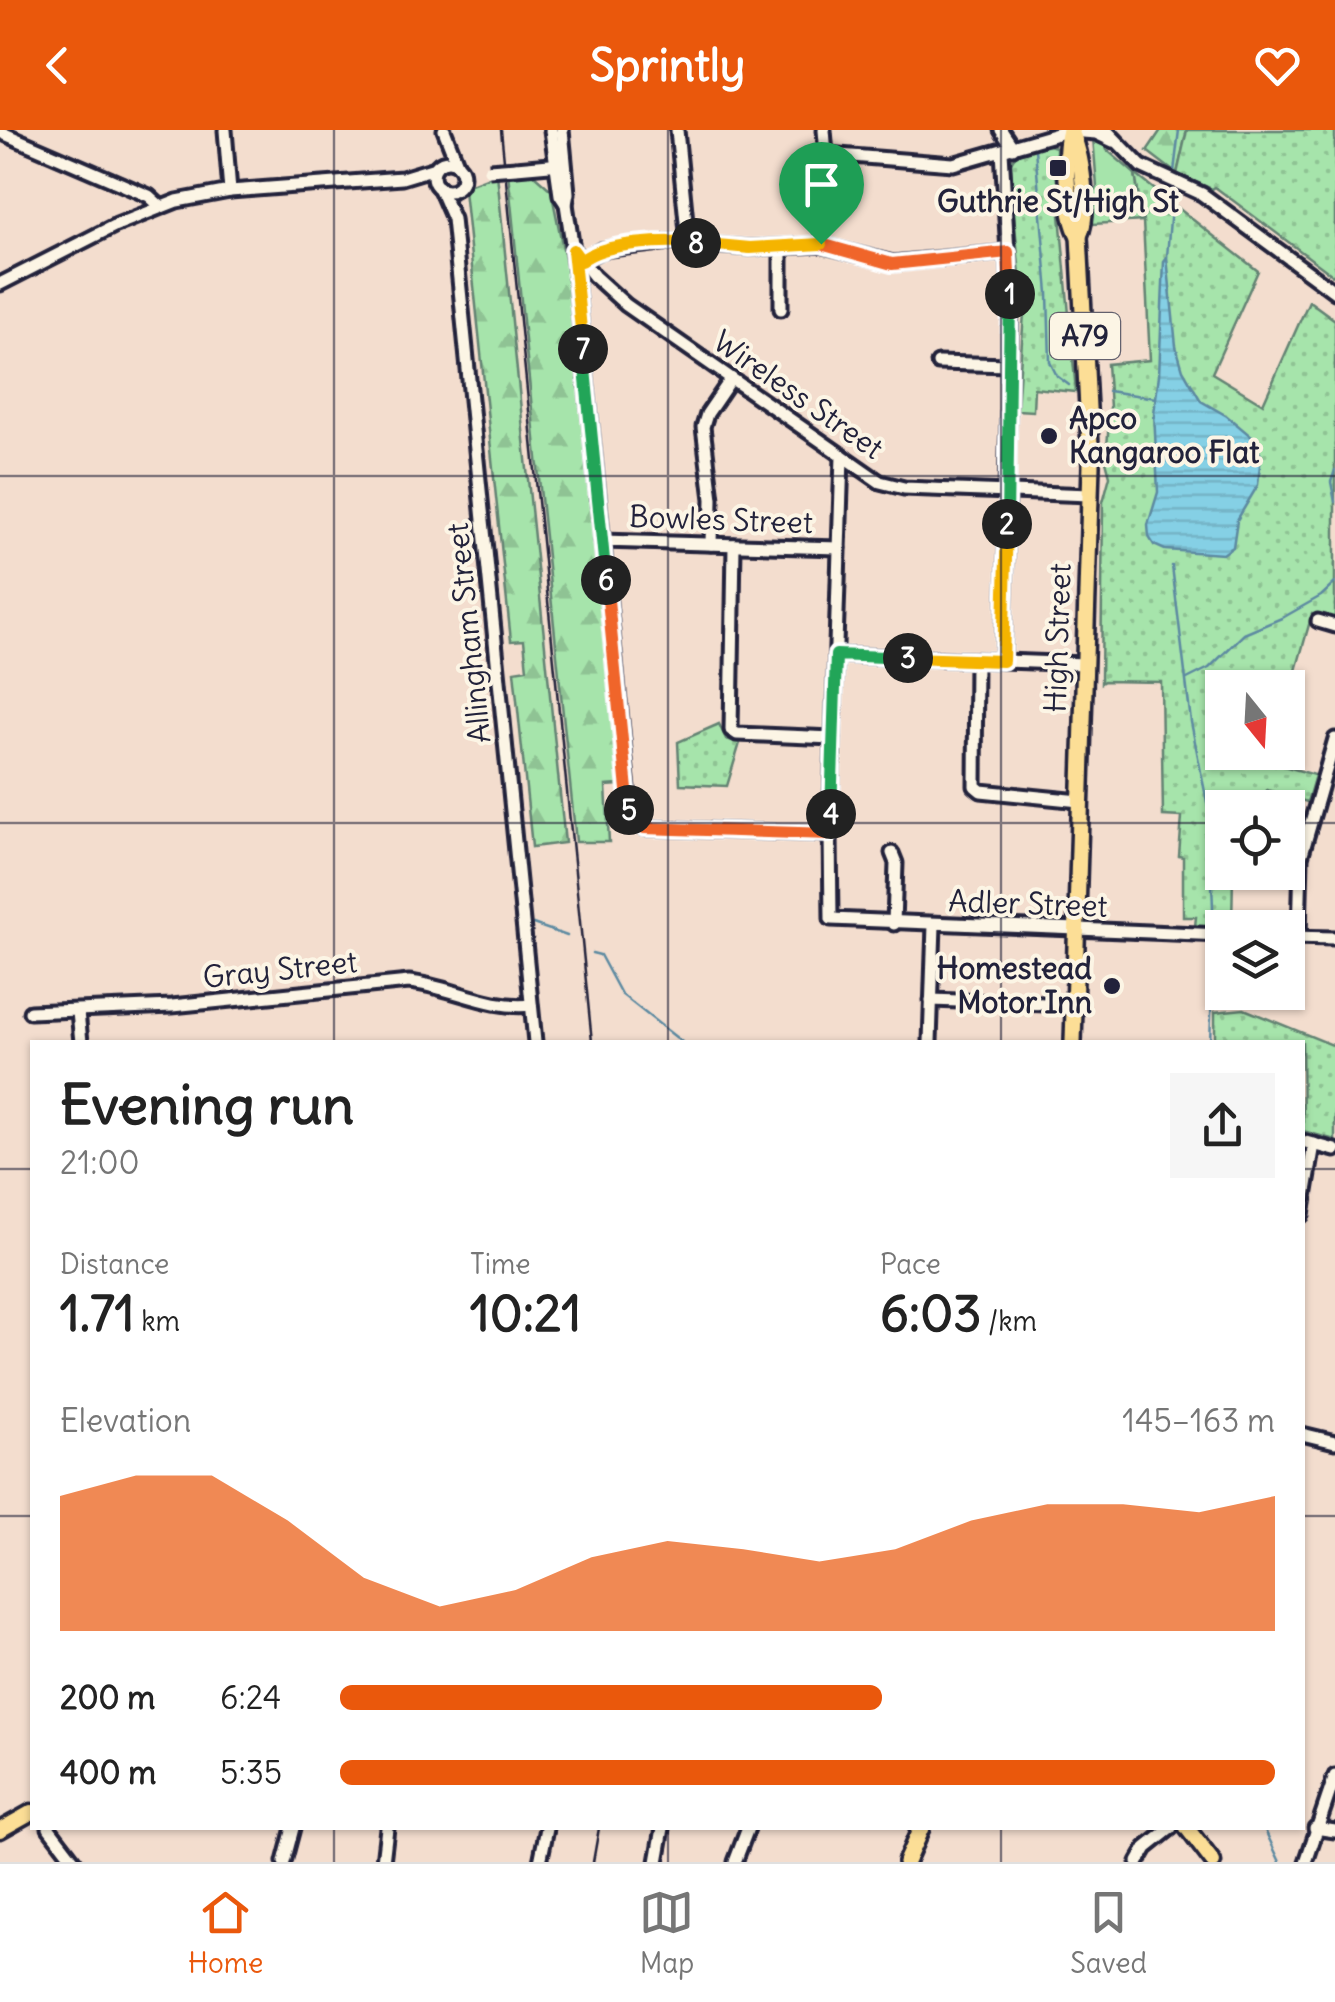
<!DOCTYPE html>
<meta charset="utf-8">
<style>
:root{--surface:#fff;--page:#f6f6f6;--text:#222;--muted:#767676;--line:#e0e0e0;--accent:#ea580c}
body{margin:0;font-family:Delius,sans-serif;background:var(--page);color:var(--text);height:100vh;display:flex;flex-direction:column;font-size:38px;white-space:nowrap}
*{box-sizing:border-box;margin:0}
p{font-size:32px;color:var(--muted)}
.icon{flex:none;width:55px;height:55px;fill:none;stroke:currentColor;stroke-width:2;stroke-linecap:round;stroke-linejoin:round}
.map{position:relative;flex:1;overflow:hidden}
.details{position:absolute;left:30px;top:910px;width:1275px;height:790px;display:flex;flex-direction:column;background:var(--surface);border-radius:0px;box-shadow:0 2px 8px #0004}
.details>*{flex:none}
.needle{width:65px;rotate:162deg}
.controls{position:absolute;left:1205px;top:540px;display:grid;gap:20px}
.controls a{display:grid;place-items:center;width:100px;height:100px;border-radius:0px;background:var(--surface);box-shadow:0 2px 8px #0004;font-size:50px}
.pin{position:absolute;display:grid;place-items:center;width:85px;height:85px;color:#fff;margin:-102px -42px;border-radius:50% 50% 50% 0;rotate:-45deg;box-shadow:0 0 10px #0007}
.pin .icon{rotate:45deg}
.km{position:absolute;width:50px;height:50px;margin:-25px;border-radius:50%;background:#222;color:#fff;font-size:28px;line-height:50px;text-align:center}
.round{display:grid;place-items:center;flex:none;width:105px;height:105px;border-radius:0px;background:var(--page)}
.head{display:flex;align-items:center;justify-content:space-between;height:170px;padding:0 30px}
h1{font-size:55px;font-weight:800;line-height:75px}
.stats{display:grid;grid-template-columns:repeat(3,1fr);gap:15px;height:170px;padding:10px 30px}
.stats div{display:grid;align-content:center}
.stats b{font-size:50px;font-weight:800}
.stats small{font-size:28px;font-weight:400}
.stats p{font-size:28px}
.chart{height:280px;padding:20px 30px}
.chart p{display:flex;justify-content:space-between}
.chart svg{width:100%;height:180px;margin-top:10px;fill:var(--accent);opacity:.7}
ul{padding:0 30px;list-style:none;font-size:32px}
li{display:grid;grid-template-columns:160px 120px 1fr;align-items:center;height:75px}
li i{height:25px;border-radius:12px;background:var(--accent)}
header{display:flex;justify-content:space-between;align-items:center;height:130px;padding:0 30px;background:var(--accent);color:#fff;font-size:45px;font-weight:800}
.tab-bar{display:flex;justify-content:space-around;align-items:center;height:140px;border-top:2px solid var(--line);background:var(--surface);font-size:28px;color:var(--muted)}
.tab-bar a{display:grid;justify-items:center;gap:5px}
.tab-bar .active{color:var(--accent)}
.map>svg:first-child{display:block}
</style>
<header><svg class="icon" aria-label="back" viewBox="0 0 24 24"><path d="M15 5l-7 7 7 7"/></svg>Sprintly<svg class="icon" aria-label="heart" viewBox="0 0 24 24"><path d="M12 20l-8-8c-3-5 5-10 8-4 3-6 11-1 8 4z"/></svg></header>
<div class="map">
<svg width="1335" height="1732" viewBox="0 0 1335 1732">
<defs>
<pattern id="forest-firs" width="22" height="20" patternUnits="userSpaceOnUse" patternTransform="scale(2.5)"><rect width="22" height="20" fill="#a6e4ab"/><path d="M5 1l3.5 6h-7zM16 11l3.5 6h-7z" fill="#8fc394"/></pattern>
<pattern id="park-dots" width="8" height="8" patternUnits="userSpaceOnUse" patternTransform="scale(2.5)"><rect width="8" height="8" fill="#a6e4ab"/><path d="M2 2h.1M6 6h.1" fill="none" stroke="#8fc394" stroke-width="1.8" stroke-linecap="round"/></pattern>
<pattern id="water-rules" width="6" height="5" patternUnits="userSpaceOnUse" patternTransform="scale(2.5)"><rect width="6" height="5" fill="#85d0e5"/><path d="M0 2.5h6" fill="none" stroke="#73b2c5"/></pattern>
</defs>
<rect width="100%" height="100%" fill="#f3ddce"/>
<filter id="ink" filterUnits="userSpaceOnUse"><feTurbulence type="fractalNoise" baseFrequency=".01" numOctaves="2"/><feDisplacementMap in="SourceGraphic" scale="20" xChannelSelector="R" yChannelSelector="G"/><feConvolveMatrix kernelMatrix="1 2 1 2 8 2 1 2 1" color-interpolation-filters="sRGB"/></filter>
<g filter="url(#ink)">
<!-- green -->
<polygon fill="#a6e4ab" stroke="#648373" stroke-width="2.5" points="1093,7 1104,12 1107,20 1135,44 1143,91 1093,94 1092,75 1096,74 1092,69 1097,57"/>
<!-- forest -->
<g fill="url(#forest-firs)" stroke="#648373" stroke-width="2.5">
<polygon points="1161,0 1187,0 1177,44 1147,21"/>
<polygon points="508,43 534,45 551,60 568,143 619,655 606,656 609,712 576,712"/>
<polygon points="497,44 565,713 532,717 514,541 527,539 524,510 511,511 464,60 468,55"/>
</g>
<!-- park -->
<g fill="url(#park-dots)" stroke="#648373" stroke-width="2.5">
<polygon points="1187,0 1335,0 1335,147 1215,57 1212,59 1177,44"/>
<path d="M1049 15 1056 17V40L1076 262 1034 258 1033 281 1017 280 1024 183 1009 38C1014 18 1032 19 1049 15Z"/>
<polygon points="1135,44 1258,141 1212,243 1263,274 1309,171 1335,190 1335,490 1312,484 1288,569 1288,558 1222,558 1222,622 1272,623 1270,632 1315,645 1307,672 1267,660 1262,677 1222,678 1222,742 1233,743 1232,797 1195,796 1196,787 1183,787 1183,727 1179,726 1182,687 1163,686 1161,552 1104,551 1101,553 1103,372 1110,346 1106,331 1110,277 1107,234 1150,230 1143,91"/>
<polygon points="719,594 726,609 740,613 727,656 680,654 678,612"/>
<polygon points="1244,879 1335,916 1335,1010 1303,1001 1302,912 1215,912 1215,882"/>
</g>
<!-- water -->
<polygon fill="url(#water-rules)" stroke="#5d8aa1" stroke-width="2.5" points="1167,127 1176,216 1183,240 1201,271 1227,286 1252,307 1261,325 1258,355 1237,390 1233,417 1223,424 1165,420 1154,415 1149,407 1148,395 1158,362 1154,283 1159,245 1164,131"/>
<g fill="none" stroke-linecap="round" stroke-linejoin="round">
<!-- stream -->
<g stroke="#5d8aa1" stroke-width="2.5">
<polyline points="1035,19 1048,163 1050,232 1057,246 1069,255"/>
<polyline points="1174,42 1179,0"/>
<polyline points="1167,127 1172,64"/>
<polyline points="1108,261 1156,268"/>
<polyline points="1335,340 1331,352 1335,372"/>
<polyline points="1172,436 1191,592 1209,682 1214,801"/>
<polyline points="1187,549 1209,538 1244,504 1284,487 1321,466 1335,453"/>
<polyline points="533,794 567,806"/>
<polyline points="592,823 600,825 621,864 682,912"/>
<polyline points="1210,912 1214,809"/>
<polyline points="1264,1698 1280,1732"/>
</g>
<defs>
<g id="minor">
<polyline points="225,0 230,61"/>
<polyline points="444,0 457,33"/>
<polyline points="551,0 560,65 566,74"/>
<polyline points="562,0 568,63 566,74 573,120 631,689 635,695 645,698 830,704"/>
<polyline points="677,0 688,112"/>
<polyline points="1001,0 1013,18"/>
<polyline points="1106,0 1141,36 1202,64 1335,162"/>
<polyline points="1070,1 1096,3 1113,11"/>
<polyline points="0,2 149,66 160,76"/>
<polyline points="1002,21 1011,173 1006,361"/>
<polyline points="826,24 953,34 1071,0"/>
<circle cx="448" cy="46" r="15"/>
<polyline points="516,38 561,34"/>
<polyline points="439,57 453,89 535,912"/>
<polyline points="821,115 827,36 824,0"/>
<polyline points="781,117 781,179"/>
<polyline points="574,121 594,146 626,175 880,352 904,358 1090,365"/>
<polyline points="581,131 601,120 670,112 750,118 821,115 893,133 1008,122"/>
<polyline points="0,154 114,96 177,71 230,61 402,48 435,38"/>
<polyline points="938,233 1009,235"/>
<polyline points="842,326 830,704 831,789 1222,805"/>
<polyline points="602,411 839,418"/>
<polyline points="711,414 712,369 703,297 707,284 731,249"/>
<polyline points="734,415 731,600 737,604 833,608"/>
<polyline points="1318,491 1335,496"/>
<polyline points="836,525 1085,534"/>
<polyline points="976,530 975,656 981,661 1080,671"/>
<polyline points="1003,531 1008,361"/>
<polyline points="892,723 896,733 894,794"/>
<polyline points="1288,807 1335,808"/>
<polyline points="1299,807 1301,727 1335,609"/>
<polyline points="1240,864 1241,862"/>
<polyline points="931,870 1074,875"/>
<path d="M30 882 172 876 409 852C450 856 490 880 531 875"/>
<polyline points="78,882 81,912"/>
<polyline points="930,912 934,795"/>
<polyline points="1302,1011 1335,1020"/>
<polyline points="1302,1085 1314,1014"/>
<polyline points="1302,1304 1335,1312"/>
<polyline points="49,1698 75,1732"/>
<polyline points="1315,1698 1335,1701"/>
<polyline points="284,1732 293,1698"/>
<polyline points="383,1732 387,1698"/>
<polyline points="540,1732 547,1698"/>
<polyline points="657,1732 663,1698"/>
<polyline points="735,1732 748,1698"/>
<polyline points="1138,1732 1146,1718 1171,1698"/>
<polyline points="1306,1732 1335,1646"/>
</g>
<g id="major">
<polyline points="1187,1698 1213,1732"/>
<polyline points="0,1700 32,1682"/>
</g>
<g id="highway">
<path d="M1070 0C1082 22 1090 83 1079 106L1091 335 1073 912"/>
<path d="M1070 1C1063 23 1067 86 1079 106"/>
<polyline points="906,1732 921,1698"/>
</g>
</defs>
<!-- minor casing -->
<use href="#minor" stroke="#22223b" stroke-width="19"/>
<!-- major casing -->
<use href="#major" stroke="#22223b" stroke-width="21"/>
<!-- highway casing -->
<use href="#highway" stroke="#22223b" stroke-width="22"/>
<!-- minor -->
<use href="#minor" stroke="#fcf5e5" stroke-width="11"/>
<!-- major -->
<use href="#major" stroke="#fcde96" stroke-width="14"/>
<!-- highway -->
<use href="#highway" stroke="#fcde96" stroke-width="15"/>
<!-- rail -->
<g stroke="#22223b" stroke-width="2.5">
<polyline points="501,0 592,912"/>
<polyline points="593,1732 599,1698"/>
</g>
<defs>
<polyline id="minor-bridge" points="489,40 516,38"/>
</defs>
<!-- minor-bridge casing -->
<use href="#minor-bridge" stroke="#22223b" stroke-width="19" stroke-linecap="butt"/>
<!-- minor-bridge -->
<use href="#minor-bridge" stroke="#fcf5e5" stroke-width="11"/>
</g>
</g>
<g fill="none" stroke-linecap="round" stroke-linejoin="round" filter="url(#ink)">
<defs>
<polyline id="split-1" points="821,114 892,134 1008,122 1010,164"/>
<polyline id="split-2" points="1007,394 1010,164"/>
<polyline id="split-3" points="908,528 1003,531 1007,394"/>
<polyline id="split-4" points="831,684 836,525 908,528"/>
<polyline id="split-5" points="629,680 632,692 644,698 830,704 831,684"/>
<polyline id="split-6" points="606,450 629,680"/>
<polyline id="split-7" points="583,219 606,450"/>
<path id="split-8" d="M583 219 573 120 581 131C603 112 667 110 696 113"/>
<polyline id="split-9" points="696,113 750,118 821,114"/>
</defs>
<!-- split-1 casing -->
<use href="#split-1" stroke="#fff" stroke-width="20"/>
<!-- split-2 casing -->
<use href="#split-2" stroke="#fff" stroke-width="20"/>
<!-- split-3 casing -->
<use href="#split-3" stroke="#fff" stroke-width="20"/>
<!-- split-4 casing -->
<use href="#split-4" stroke="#fff" stroke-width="20"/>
<!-- split-5 casing -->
<use href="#split-5" stroke="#fff" stroke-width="20"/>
<!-- split-6 casing -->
<use href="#split-6" stroke="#fff" stroke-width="20"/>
<!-- split-7 casing -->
<use href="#split-7" stroke="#fff" stroke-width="20"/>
<!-- split-8 casing -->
<use href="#split-8" stroke="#fff" stroke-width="20"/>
<!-- split-9 casing -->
<use href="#split-9" stroke="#fff" stroke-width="20"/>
<!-- split-1 -->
<use href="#split-1" stroke="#f0652b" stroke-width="12"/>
<!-- split-2 -->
<use href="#split-2" stroke="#22a559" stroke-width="12"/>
<!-- split-3 -->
<use href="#split-3" stroke="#f5b400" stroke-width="12"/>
<!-- split-4 -->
<use href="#split-4" stroke="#22a559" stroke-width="12"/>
<!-- split-5 -->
<use href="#split-5" stroke="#f0652b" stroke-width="12"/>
<!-- split-6 -->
<use href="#split-6" stroke="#f0652b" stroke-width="12"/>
<!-- split-7 -->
<use href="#split-7" stroke="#22a559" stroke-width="12"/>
<!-- split-8 -->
<use href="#split-8" stroke="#f5b400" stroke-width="12"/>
<!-- split-9 -->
<use href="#split-9" stroke="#f5b400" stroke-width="12"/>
</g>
<!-- grid -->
<path fill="none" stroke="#22223b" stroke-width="2.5" stroke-opacity="0.55" d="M334 0V912M668 0V912M1001 0V912M0 346H1335M0 693H1222M1288 693H1335M0 1039H32M1302 1039H1335M0 1386H32M1302 1386H1335M334 1698V1732M668 1698V1732M1001 1698V1732"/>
<!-- markers -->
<g fill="#22223b" stroke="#fcf5e5" stroke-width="4">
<rect x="1048" y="28" width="20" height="20" rx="5"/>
<circle cx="1049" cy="306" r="10"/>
<circle cx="1112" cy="856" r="10"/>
</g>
<g text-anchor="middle" stroke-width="8" stroke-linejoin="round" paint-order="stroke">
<!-- shield labels -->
<rect fill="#fcf5e5" stroke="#63616e" stroke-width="2.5" x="1050" y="183" width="70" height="46" rx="8"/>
<g font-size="28" font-weight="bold" fill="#22223b">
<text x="1085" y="216">A79</text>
</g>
<!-- poi labels -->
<g font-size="30" font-weight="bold" fill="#22223b" stroke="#fcf5e5">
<text x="1058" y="82">Guthrie St/High St</text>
<text x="1069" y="299" text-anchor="start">Apco<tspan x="1069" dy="34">Kangaroo Flat</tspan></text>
<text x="1092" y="849" text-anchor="end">Homestead<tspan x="1092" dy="34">Motor Inn</tspan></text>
</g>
<!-- street labels -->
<g font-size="30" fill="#22223b" stroke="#fcf5e5">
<text transform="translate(798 265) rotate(35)" y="10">Wireless Street</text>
<text transform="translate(721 390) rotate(2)" y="10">Bowles Street</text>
<text transform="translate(469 503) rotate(-96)" y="10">Allingham Street</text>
<text transform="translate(1058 508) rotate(-88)" y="10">High Street</text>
<text transform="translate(1028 774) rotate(2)" y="10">Adler Street</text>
<text transform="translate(280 840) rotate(-6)" y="10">Gray Street</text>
</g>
</g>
</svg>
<div class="controls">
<a><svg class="needle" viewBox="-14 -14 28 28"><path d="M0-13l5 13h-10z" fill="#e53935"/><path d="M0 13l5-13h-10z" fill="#767676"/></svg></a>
<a><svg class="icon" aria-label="locate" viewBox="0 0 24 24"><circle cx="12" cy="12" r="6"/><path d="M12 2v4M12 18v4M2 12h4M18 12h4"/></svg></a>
<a><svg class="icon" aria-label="layers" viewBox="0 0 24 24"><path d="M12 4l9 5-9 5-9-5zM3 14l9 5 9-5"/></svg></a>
</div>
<div class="pin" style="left:821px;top:114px;background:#1e9e55"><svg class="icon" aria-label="arrive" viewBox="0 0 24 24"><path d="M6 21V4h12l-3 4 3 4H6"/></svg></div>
<b class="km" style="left:1010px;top:164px">1</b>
<b class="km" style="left:1007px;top:394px">2</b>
<b class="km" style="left:908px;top:528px">3</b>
<b class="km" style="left:831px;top:684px">4</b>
<b class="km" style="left:629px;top:680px">5</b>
<b class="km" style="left:606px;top:450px">6</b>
<b class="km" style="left:583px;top:219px">7</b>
<b class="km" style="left:696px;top:113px">8</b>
<section class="details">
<div class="head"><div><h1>Evening run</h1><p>21:00</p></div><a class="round"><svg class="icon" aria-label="share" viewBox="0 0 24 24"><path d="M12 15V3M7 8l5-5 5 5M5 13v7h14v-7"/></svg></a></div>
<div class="stats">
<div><p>Distance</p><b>1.71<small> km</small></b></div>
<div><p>Time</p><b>10:21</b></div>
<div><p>Pace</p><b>6:03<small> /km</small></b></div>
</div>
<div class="chart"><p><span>Elevation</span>145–163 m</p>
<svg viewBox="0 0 160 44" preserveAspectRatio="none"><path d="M0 44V11L10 6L20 6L30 17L40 31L50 38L60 34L70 26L80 22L90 24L100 27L110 24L120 17L130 13L140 13L150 15L160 11V44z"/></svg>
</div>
<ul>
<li><b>200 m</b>6:24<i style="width:58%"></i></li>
<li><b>400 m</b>5:35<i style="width:100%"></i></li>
</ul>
</section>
</div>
<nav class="tab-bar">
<a class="active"><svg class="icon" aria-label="home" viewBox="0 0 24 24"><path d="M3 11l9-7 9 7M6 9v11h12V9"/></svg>Home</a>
<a><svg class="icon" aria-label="map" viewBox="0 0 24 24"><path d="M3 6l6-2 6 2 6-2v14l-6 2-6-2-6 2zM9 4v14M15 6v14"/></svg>Map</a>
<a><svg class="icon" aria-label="saved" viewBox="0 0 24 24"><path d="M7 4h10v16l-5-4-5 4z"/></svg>Saved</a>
</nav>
